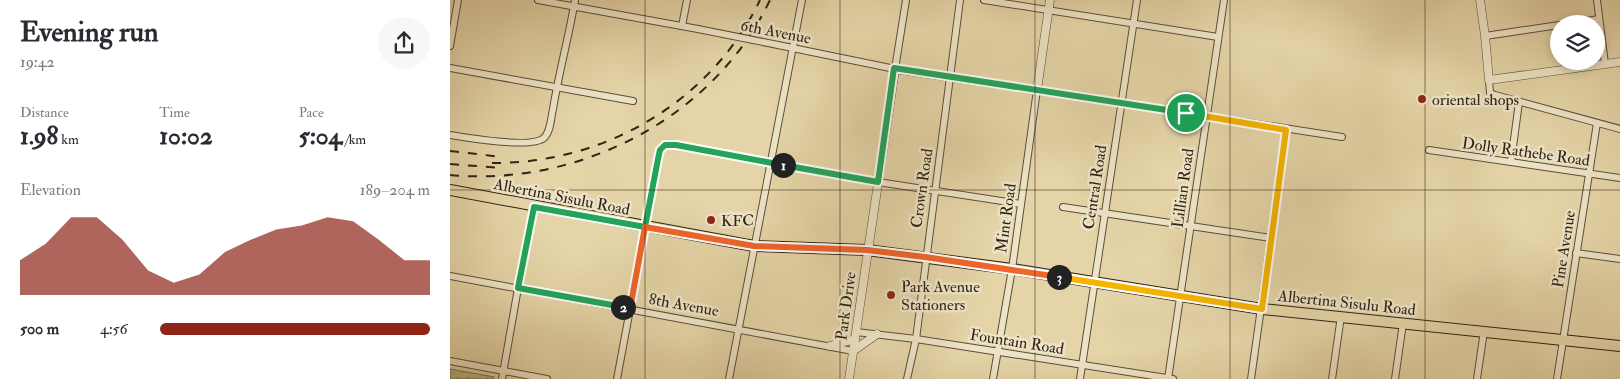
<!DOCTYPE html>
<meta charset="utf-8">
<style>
:root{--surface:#fff;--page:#f7f7f7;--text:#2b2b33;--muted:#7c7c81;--accent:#8f2418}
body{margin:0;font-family:"IM FELL Double Pica",serif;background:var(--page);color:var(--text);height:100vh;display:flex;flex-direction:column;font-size:19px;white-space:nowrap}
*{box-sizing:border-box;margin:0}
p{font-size:16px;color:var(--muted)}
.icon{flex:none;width:28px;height:28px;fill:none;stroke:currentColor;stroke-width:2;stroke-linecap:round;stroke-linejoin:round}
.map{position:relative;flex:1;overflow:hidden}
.drawer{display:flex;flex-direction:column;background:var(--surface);width:450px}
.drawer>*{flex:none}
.buttons{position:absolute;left:1100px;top:15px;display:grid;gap:10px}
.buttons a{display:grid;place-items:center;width:55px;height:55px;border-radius:50%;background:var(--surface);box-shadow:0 2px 8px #0003;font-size:25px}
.pin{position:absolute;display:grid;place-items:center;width:42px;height:42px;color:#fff;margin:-21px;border:2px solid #fff;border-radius:50%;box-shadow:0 1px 5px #0007}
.km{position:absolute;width:25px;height:25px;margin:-12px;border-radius:50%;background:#222;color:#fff;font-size:14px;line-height:25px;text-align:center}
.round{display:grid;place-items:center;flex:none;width:52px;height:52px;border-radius:26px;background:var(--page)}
.overview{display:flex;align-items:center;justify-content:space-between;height:85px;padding:0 20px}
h1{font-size:28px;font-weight:700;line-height:38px}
.figures{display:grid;grid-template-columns:repeat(3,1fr);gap:8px;height:85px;padding:5px 20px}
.figures div{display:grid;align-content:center}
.figures b{font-size:25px;font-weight:700}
.figures small{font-size:14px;font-weight:400}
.figures p{font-size:14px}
.chart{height:140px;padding:10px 20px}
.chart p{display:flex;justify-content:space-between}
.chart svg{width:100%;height:90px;margin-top:5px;fill:var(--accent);opacity:.7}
ul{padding:0 20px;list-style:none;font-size:16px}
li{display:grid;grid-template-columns:80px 60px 1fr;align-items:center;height:38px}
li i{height:12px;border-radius:6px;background:var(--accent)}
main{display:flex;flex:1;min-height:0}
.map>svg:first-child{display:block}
</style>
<main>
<section class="drawer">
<div class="overview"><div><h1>Evening run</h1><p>19:42</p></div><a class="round"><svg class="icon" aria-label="share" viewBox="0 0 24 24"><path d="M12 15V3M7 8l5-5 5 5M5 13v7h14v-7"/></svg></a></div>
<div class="figures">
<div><p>Distance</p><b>1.98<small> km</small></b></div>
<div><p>Time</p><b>10:02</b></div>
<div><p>Pace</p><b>5:04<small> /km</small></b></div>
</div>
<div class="chart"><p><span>Elevation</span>189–204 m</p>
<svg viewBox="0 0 160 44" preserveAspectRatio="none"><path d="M0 44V27L10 19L20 6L30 6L40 17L50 32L60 38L70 34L80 23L90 17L100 12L110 10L120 6L130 8L140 17L150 27L160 27V44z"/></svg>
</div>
<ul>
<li><b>500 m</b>4:56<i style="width:100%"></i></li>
</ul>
</section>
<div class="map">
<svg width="1170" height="379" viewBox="0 0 1170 379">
<defs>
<pattern id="park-dots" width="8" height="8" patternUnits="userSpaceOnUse" patternTransform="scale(1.25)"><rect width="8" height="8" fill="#b6bc86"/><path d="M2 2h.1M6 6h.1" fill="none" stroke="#9da173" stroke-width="1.8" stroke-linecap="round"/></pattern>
</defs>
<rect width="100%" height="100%" fill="#e4d4a7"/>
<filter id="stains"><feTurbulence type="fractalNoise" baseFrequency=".004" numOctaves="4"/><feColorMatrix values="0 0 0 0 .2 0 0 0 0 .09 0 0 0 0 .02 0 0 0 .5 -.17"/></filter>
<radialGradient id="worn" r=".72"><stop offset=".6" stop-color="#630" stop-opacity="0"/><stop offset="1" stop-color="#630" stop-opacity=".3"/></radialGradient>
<!-- park -->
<polygon fill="url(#park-dots)" stroke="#726f4d" points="0,369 44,377 44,379 0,379"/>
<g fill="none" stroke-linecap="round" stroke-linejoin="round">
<defs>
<g id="minor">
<polyline points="88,0 248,29"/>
<polyline points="534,0 768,37"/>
<polyline points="1147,0 1155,64"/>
<polyline points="1118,24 1149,19"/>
<polyline points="232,26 237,0"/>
<polyline points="1035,36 1109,25"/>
<polyline points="328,45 445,69 456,0"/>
<polyline points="0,46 8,0"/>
<polyline points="0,68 183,101"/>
<polyline points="1039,80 1040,93 1045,95 1170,129"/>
<path d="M0 135C18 138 81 149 94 138 101 131 101 117 103 109 109 72 119 36 125 0"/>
<polyline points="979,150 1170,178"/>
<polyline points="1061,162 1069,102"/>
<polyline points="613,207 821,238"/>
<polyline points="1126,253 1170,259"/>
<polyline points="0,276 403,351"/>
<polyline points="406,332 466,339 723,379"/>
<polyline points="0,361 97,379"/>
<polyline points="52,379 68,288 84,207"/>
<polyline points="167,379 208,159 210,150 215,145 226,145 428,182 571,204"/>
<polyline points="279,379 352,0"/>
<polyline points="457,379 466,339 510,0"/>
<polyline points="543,379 562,269 587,90 892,137"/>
<polyline points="630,379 687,0"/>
<polyline points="718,379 774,0"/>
<polyline points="801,379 836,130"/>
<polyline points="882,379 891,316"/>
<polyline points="945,379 953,323"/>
<polyline points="1027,379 1034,331"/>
<polyline points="1107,379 1147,123"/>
</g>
<g id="tertiary">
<polyline points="1030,0 1035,36 1039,80 1170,62"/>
<polyline points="380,346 405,339"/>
<polyline points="403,351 427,334"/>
<polyline points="399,379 445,69 587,90 600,0"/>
</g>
<polyline id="primary" points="0,190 304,246 417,250 562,269 812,309 1170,346"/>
</defs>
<!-- minor casing -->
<use href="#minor" stroke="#5c4e39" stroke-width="8"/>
<!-- tertiary casing -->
<use href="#tertiary" stroke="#5c4e39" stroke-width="9"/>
<!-- primary casing -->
<use href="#primary" stroke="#2f2214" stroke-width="12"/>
<!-- minor -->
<use href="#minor" stroke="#ede3c6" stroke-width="6"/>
<!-- tertiary -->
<use href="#tertiary" stroke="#ede3c6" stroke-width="8"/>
<!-- primary -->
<use href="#primary" stroke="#e4d4a7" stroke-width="10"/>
<!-- rail -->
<g stroke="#2f2214" stroke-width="2" stroke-dasharray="9 9" stroke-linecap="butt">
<polyline points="0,151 52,157"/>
<path d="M42 163C154 164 261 102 310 0"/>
<polyline points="0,164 51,168"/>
<path d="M0 175C129 187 264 118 320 0"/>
</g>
<defs>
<polyline id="minor-bridge" points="248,29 328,45"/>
</defs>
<!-- minor-bridge casing -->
<use href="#minor-bridge" stroke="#5c4e39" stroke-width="8" stroke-linecap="butt"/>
<!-- minor-bridge -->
<use href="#minor-bridge" stroke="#ede3c6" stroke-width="6"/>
</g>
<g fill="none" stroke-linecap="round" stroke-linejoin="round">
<defs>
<polyline id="split-1" points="333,165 428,182 444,68 736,113"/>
<polyline id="split-2" points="173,307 68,288 84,207 195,227 208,159 210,150 215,145 226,145 333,165"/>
<polyline id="split-3" points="173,307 180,309 195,227 304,246 417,250 475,257 609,277"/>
<polyline id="split-4" points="609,277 812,309 836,130 736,113"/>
</defs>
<!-- split-1 casing -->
<use href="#split-1" stroke="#fff" stroke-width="10"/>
<!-- split-2 casing -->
<use href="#split-2" stroke="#fff" stroke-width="10"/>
<!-- split-3 casing -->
<use href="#split-3" stroke="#fff" stroke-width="10"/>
<!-- split-4 casing -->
<use href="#split-4" stroke="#fff" stroke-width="10"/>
<!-- split-1 -->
<use href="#split-1" stroke="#22a559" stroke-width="6"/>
<!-- split-2 -->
<use href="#split-2" stroke="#22a559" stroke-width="6"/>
<!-- split-3 -->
<use href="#split-3" stroke="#f0652b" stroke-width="6"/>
<!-- split-4 -->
<use href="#split-4" stroke="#f5b400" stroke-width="6"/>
</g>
<!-- grid -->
<path fill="none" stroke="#2f2214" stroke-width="1" stroke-opacity="0.55" d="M195 0V379M390 0V379M585 0V379M780 0V379M975 0V379M0 190H1170"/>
<!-- markers -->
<g fill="#8f2418" stroke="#ede3c6" stroke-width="2">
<circle cx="972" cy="99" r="5"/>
<circle cx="261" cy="220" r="5"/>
<circle cx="441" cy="295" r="5"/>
</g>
<g text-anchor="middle" stroke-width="5" stroke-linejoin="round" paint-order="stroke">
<!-- street labels -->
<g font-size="16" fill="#2f2214" stroke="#ede3c6">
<text transform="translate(326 31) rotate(11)" y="6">6th Avenue</text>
<text transform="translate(1076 151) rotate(8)" y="6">Dolly Rathebe Road</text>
<text transform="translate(644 187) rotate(-81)" y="6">Central Road</text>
<text transform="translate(471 188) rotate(-82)" y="6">Crown Road</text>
<text transform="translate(732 188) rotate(-82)" y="6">Lillian Road</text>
<text transform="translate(112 196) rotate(11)" y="6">Albertina Sisulu Road</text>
<text transform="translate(555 218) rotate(-82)" y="6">Mint Road</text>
<text transform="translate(1113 249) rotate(-81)" y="6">Pine Avenue</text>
<text transform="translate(897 302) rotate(6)" y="6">Albertina Sisulu Road</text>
<text transform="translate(234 304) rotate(10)" y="6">8th Avenue</text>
<text transform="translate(395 306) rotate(-82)" y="6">Park Drive</text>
<text transform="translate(567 341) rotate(9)" y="6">Fountain Road</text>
</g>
<!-- poi labels -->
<g font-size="16" fill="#2f2214" stroke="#ede3c6" text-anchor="start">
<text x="982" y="105">oriental shops</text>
<text x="271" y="226">KFC</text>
<text x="451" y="292">Park Avenue<tspan x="451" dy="18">Stationers</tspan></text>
</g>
</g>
<rect width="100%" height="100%" filter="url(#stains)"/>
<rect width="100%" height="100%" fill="url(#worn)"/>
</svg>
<div class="buttons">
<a><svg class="icon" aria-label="layers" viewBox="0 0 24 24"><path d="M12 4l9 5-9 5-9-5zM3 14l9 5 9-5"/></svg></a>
</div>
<div class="pin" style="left:736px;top:113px;background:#1e9e55"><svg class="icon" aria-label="arrive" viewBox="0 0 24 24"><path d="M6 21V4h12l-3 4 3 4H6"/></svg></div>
<b class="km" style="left:333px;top:165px">1</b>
<b class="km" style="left:173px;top:307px">2</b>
<b class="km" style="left:609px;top:277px">3</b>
</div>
</main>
